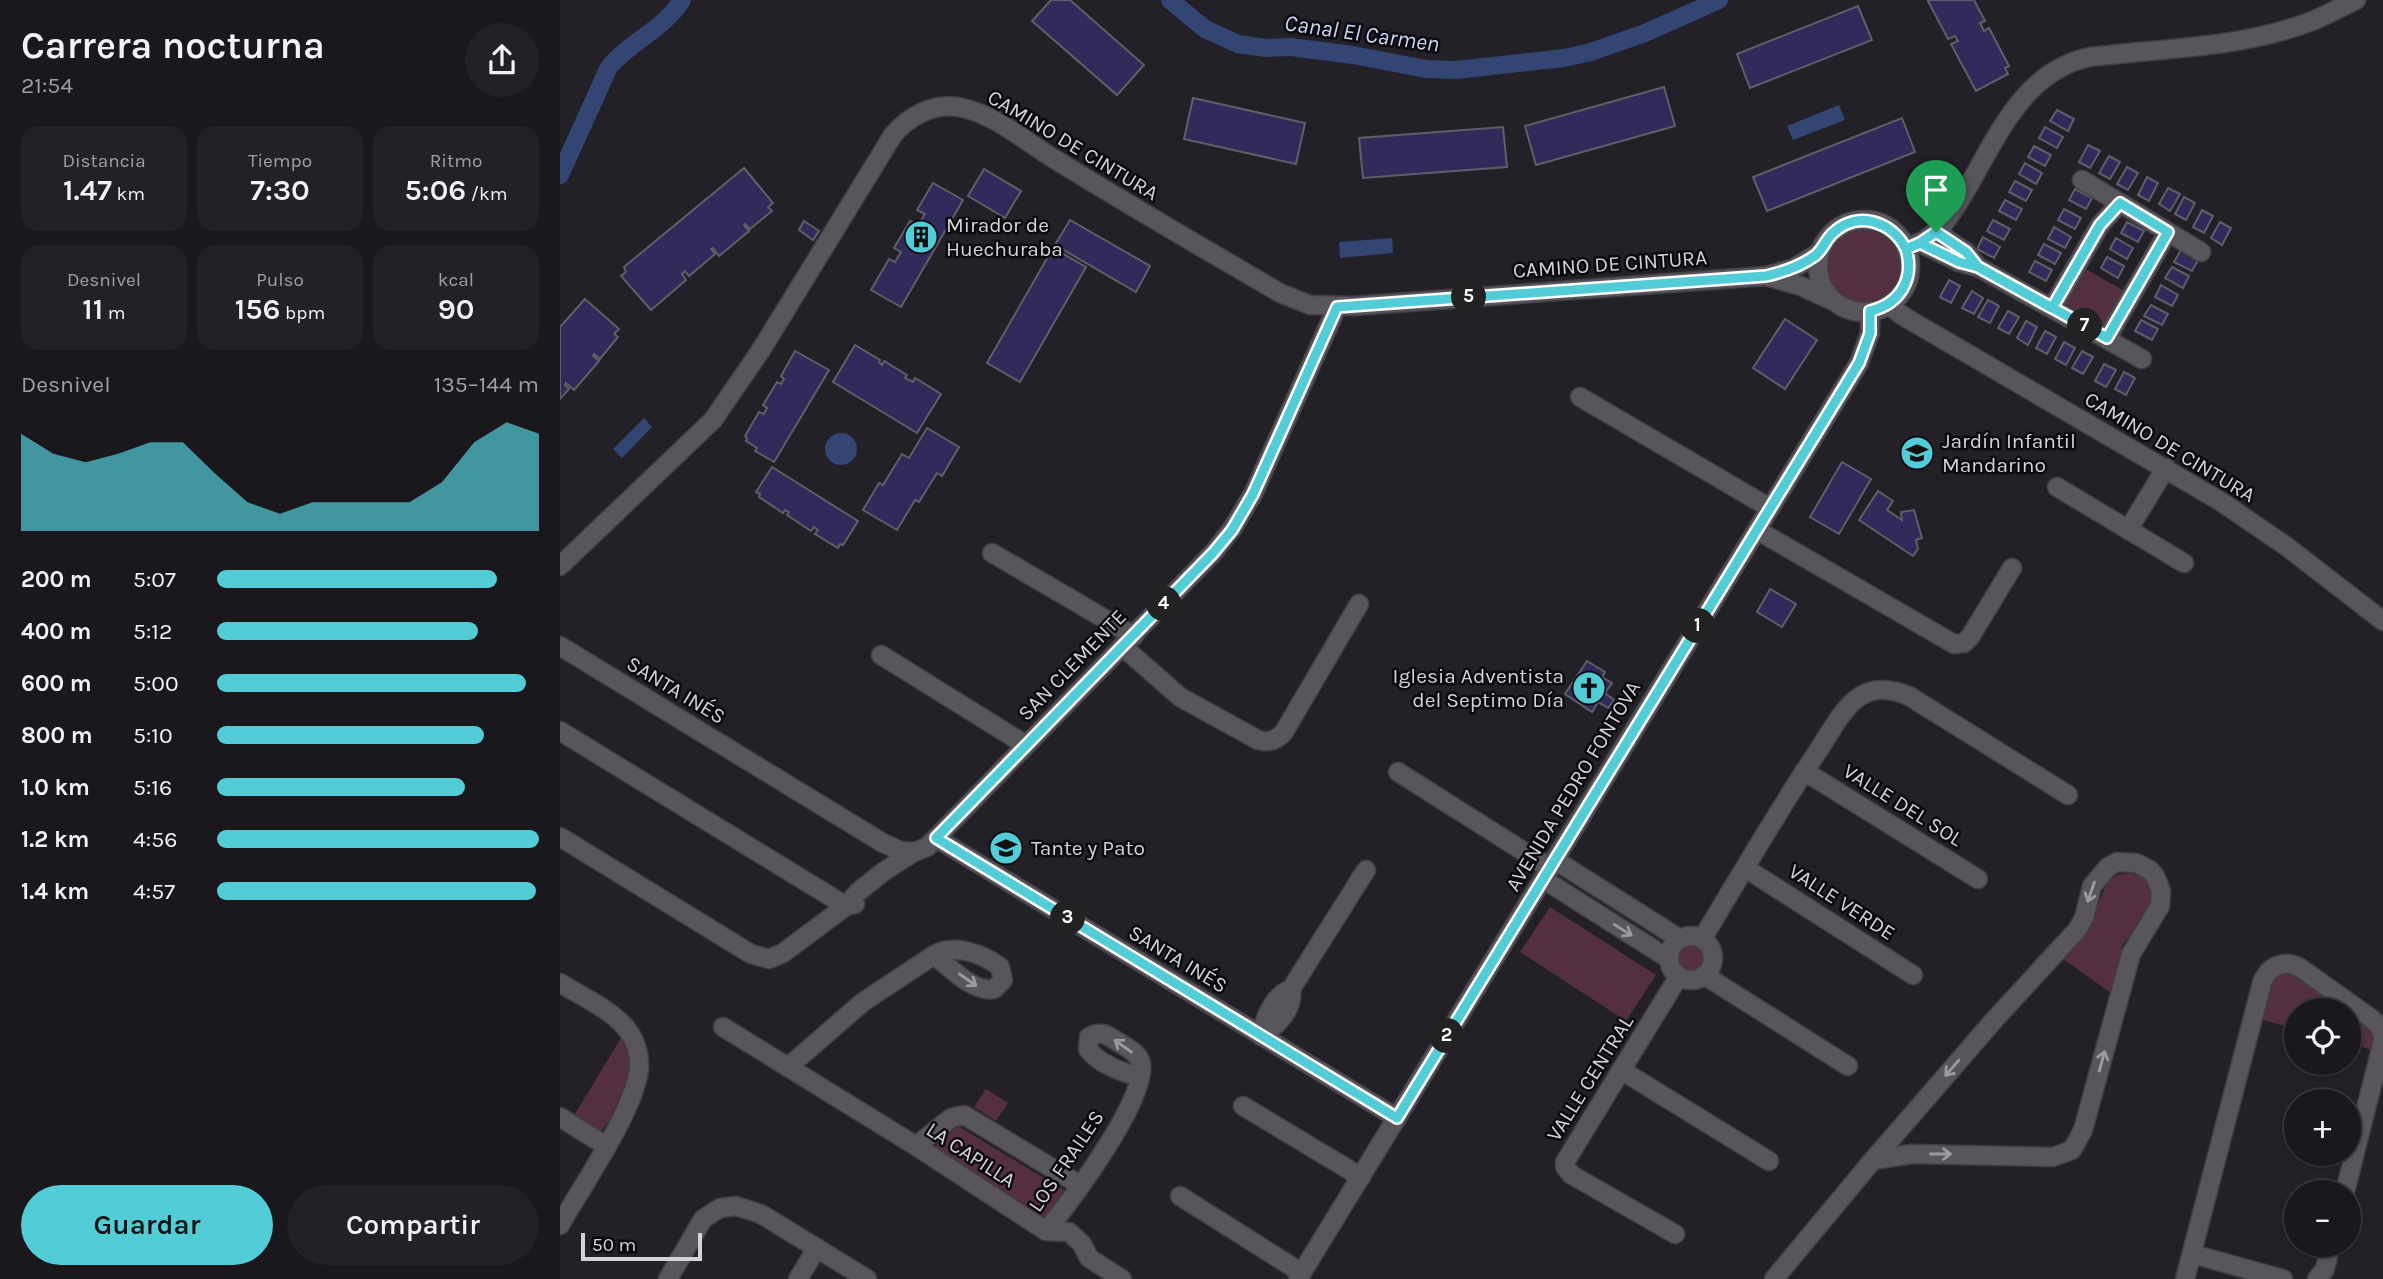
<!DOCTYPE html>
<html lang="es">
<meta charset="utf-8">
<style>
:root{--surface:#1a181d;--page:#232126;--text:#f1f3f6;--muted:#9fa0a4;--line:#38373b;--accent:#52ccd6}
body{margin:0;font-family:Karla,sans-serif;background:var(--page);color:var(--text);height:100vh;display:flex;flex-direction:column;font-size:26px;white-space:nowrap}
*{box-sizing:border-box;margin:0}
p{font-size:23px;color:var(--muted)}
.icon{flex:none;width:38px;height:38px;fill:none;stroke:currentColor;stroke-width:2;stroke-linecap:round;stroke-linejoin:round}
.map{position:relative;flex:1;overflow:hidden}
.drawer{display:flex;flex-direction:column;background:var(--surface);width:560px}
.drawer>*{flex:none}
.controls{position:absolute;left:1724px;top:998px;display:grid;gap:14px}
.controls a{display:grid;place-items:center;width:77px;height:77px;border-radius:50%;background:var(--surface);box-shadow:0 2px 5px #0004,0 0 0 2px var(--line);font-size:35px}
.scale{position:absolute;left:21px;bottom:18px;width:121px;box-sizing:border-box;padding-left:7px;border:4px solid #d5d3d8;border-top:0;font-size:19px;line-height:24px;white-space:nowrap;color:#d5d3d8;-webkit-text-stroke:5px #0c0a0e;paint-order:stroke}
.pin{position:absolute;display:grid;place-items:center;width:60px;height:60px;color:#fff;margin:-72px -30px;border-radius:50% 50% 50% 0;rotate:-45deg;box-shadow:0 0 7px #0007}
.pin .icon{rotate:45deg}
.km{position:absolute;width:35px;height:35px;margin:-18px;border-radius:50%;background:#222;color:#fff;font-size:19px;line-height:35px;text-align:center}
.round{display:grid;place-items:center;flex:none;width:74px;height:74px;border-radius:37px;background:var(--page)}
.summary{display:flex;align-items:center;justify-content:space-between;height:119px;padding:0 21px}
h1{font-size:38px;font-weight:600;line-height:52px}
.figures{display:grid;grid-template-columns:repeat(3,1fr);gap:10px;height:119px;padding:7px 21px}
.figures div{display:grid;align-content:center;border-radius:18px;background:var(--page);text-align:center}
.figures b{font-size:30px;font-weight:600}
.figures small{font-size:19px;font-weight:400}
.figures p{font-size:19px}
.chart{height:196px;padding:14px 21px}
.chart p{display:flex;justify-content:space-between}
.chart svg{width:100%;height:126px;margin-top:7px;fill:var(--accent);opacity:.7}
.button{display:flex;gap:14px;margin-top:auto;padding:14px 21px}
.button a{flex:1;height:80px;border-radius:42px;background:var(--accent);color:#111;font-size:28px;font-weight:600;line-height:80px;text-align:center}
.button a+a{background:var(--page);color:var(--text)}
ul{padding:0 21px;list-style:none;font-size:23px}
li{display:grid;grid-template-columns:112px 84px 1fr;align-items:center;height:52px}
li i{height:18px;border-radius:9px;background:var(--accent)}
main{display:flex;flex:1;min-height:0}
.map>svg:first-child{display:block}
</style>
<main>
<section class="drawer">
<div class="summary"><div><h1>Carrera nocturna</h1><p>21:54</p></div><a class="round"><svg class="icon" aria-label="share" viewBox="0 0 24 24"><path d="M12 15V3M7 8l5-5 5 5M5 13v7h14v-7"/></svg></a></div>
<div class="figures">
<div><p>Distancia</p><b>1.47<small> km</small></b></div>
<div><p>Tiempo</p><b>7:30</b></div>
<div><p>Ritmo</p><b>5:06<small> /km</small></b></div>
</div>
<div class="figures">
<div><p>Desnivel</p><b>11<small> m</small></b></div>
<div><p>Pulso</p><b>156<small> bpm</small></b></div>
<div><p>kcal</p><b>90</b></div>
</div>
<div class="chart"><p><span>Desnivel</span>135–144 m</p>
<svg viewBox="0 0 160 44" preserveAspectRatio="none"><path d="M0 44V10L10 17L20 20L30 17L40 13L50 13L60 24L70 34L80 38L90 34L100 34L110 34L120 34L130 27L140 13L150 6L160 10V44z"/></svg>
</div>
<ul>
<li><b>200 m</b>5:07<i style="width:87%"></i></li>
<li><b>400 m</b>5:12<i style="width:81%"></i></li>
<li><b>600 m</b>5:00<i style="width:96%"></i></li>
<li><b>800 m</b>5:10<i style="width:83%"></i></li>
<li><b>1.0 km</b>5:16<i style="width:77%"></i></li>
<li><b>1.2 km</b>4:56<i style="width:100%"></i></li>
<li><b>1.4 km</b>4:57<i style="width:99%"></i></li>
</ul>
<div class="button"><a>Guardar</a><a>Compartir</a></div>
</section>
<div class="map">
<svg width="1823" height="1279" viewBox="0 0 1823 1279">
<rect width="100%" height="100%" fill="#232027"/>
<!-- green -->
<g fill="#532f41">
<circle cx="1304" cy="265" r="39"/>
<polygon points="1524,268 1566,292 1543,329 1502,306"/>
<polygon points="1571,873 1585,878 1595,889 1593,906 1562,946 1551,993 1503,959 1524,936 1547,883 1556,875"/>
<polygon points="990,907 1096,975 1066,1021 960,952"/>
<circle cx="1131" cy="959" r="15"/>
<polygon points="1728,969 1788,1010 1736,1010 1736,1029 1700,1019 1712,976"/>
<polygon points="1788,1010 1812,1027 1816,1035 1813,1050 1789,1043"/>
<path d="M61 1038C76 1066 69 1079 56 1106 51 1116 48 1127 37 1133L12 1119Z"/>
<polygon points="426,1089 448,1103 436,1121 414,1107"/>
<polygon points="398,1126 504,1190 485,1221 369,1151"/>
</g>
<!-- water -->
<g fill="#324573">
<polygon points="1279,105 1285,120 1233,140 1227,126"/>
<polygon points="832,238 833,253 780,258 779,242"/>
<polygon points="84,418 92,427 62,458 53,449"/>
<circle cx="281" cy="449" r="16"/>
</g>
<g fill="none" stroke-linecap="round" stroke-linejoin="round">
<!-- canal -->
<g stroke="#324573" stroke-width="18">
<polyline points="610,0 645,29 678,44 706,48 731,47 793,55 866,69 896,70 1004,58 1031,52 1085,33 1159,0"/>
<path d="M0 175 49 67C70 42 105 28 122 0"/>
</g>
</g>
<!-- building -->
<g fill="#302b5a" stroke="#5f5f68" stroke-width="2">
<polygon points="491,0 510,0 584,65 557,95 472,21"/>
<polygon points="1370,0 1414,0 1425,21 1420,23 1424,31 1429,28 1449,66 1445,68 1448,74 1416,91 1391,44 1398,41 1395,36 1388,39 1368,1"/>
<polygon points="1298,6 1312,40 1190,88 1177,54"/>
<polygon points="1104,87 1115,126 976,165 965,126"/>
<polygon points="633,98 745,123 736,164 624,139"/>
<polygon points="1497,110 1514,119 1508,131 1490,121"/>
<polygon points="1342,118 1355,152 1207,211 1193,177"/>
<polygon points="943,127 947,167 803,178 799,138"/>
<polygon points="1485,127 1503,137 1497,148 1479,138"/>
<polygon points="1528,145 1540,151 1530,168 1519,162"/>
<polygon points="1474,146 1491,155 1485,166 1468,157"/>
<polygon points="1549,156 1560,162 1550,179 1539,173"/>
<polygon points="1465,163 1482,173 1476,184 1459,174"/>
<polygon points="1567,167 1578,173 1568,190 1557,184"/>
<polygon points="184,168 213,203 208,207 212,211 190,229 185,224 184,225 189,231 159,256 153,248 151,249 155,254 129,276 125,271 122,274 126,280 91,310 61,276 66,272 64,267"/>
<polygon points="424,169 461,191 445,218 408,196"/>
<polygon points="1587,177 1598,183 1589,201 1578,195"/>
<polygon points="1455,181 1472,190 1466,201 1449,192"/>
<polygon points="373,183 403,200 341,307 311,290 329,259 335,262 341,252 334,248 350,221 358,225 365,214 357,210"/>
<polygon points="1608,188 1620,194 1610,211 1599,204"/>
<polygon points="1515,189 1532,198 1526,209 1509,200"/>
<polygon points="1624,197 1635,203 1626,220 1615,214"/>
<polygon points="1445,200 1462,209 1456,220 1439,211"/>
<polygon points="1504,209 1521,218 1515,229 1498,220"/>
<polygon points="1642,210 1653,216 1644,233 1633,227"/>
<polygon points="510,220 590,266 576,292 495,245"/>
<polygon points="1433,220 1450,229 1444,240 1427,231"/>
<polygon points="244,221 259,231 253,240 239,230"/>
<polygon points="1567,222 1584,231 1578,242 1561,233"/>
<polygon points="1660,222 1671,228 1662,245 1651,238"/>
<polygon points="1494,227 1511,237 1505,248 1488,239"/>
<polygon points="1423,237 1440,247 1434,258 1417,249"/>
<polygon points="1556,238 1573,248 1567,259 1550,249"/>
<polygon points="1484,244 1501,253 1495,264 1478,255"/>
<polygon points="493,248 526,267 460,382 427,363"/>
<polygon points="1621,250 1638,260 1632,271 1614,262"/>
<polygon points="1547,257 1564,266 1558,278 1541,268"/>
<polygon points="1475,261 1492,270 1486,281 1469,272"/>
<polygon points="1612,267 1629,276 1623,288 1605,278"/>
<polygon points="1389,280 1400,286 1391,303 1380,297"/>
<polygon points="1601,285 1618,295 1612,306 1595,297"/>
<polygon points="1412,291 1423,298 1414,314 1402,308"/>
<polygon points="25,299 59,329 54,334 58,337 40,359 34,354 33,356 39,361 14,390 6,383 5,385 9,389 0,399 0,327"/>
<polygon points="1428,300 1439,306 1430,323 1418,317"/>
<polygon points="1591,305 1608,314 1602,325 1584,316"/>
<polygon points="1448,311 1459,317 1449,334 1438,328"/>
<polygon points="1225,319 1257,340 1225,389 1193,368"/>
<polygon points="1581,320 1598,329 1592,340 1575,331"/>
<polygon points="1466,321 1477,327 1468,345 1457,338"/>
<polygon points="1485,331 1496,337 1487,354 1476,348"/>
<polygon points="1504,342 1515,348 1506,365 1495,359"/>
<polygon points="295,345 320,360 319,362 322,365 324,361 347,375 345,378 353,382 355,378 381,394 357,433 273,382"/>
<polygon points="235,351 269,370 214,462 195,451 197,448 186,441 187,438 185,436 199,412 204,414 207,408 203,405 217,382 221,384 224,379 221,376"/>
<polygon points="1522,351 1533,357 1523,374 1512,368"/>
<polygon points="1544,364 1556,370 1546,387 1535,381"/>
<polygon points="1564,372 1575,378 1566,395 1555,389"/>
<polygon points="367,428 399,447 382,476 377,473 359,502 355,500 337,530 303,510 319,483 323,485 342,454 349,458"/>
<polygon points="1282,462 1311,479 1279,534 1250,517"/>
<polygon points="212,467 298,521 283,545 280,544 278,548 255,534 258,530 254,527 251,531 227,515 229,512 225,510 223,513 199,497 200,494 196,492"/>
<polygon points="1318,491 1333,501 1327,510 1342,520 1341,512 1354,510 1362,538 1356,540 1358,549 1353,556 1299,520"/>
<polygon points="1210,589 1236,604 1222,627 1197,612"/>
<polygon points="1027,661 1045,672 1042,677 1052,683 1045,693 1054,700 1048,708 1038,702 1032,712 1005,694"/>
</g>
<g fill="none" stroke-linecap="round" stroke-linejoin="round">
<defs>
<g id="minor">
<polyline points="1522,180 1641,252"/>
<polyline points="1376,232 1406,252 1418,267"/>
<polyline points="1360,243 1399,262 1418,267 1582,359"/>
<path d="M1346 249 1365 240 1382 226C1428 169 1448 74 1530 57 1603 48 1683 48 1752 21 1767 15 1781 7 1796 0"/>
<polyline points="1328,305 1343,316 1660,501 1726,546 1823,621"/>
<polyline points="1492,308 1540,225 1560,203"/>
<polyline points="1547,338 1608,232"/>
<polyline points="1020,397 1210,508"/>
<polyline points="1497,487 1624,563"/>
<polyline points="1197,530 1394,644 1404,643 1410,637 1452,568"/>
<polyline points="1568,530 1606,468"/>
<polyline points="432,553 574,636"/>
<polyline points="0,646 323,843 341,851 354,852"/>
<path d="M562 646 620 697 698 740C709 743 717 740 724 732L799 604"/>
<polyline points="321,655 466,745"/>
<polyline points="0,731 286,906 295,904"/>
<polyline points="1244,771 1418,879"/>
<polyline points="838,772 990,868"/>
<polyline points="0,837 191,954 209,959 223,953 286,906 298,892 323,872 354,852 367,847 376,838 653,553 672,529 693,494 777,307"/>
<polyline points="376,838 837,1118"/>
<polyline points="995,860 1120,939"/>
<polyline points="1185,868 1353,975"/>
<polyline points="983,879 1109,959"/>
<circle cx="1131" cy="958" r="22"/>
<path d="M1142 939C1181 875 1218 810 1260 748 1271 731 1282 709 1299 697 1315 686 1332 689 1349 696L1508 795"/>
<polyline points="1144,975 1288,1066"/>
<path d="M0 983C21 996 50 1009 66 1028 75 1039 80 1054 79 1068 76 1108 21 1188 0 1225"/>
<polyline points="163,1027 356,1146 486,1231 509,1232 522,1244 529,1258 562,1279"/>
<path d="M701 1036C705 1017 713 996 731 989L806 870"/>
<path d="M701 1036C717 1026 734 1009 731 989"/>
<path d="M228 1067 303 1002 374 955C395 943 423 954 440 967L443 980 434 989C413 993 390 967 374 955"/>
<polyline points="1061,1070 1209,1161"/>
<polyline points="683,1106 801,1177"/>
<polyline points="0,1117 46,1146"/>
<polyline points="356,1146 391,1118 404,1115 520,1185"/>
<polyline points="1785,1192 1823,1041"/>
<polyline points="620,1196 742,1273"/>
<path d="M486 1231C510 1202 587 1100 581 1063 579 1053 566 1047 558 1042 548 1035 540 1030 529 1037L528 1049C538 1064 562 1072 579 1077"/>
<polyline points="1115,1234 1012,1175 1005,1167 1005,1162 1119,976"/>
<polyline points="1632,1254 1723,1279"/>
<polyline points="108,1279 143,1219 160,1208 176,1206 201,1214 307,1279"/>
<polyline points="238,1279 257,1248"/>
<polyline points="1214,1279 1313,1160 1435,1019 1517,930 1524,918 1532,886 1548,867 1557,862 1576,863 1590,870 1595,876 1601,891 1600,906 1571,954 1523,1130 1512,1150 1493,1157 1352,1154 1313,1160"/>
<path d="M1625 1279 1702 983C1708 966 1723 960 1739 967L1812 1019 1820 1027 1823 1037"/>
<polyline points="1757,1279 1765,1269 1771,1244"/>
</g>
<g id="tertiary">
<circle cx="1304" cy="266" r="46"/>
<polyline points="1209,277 1241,286 1271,300"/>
<path d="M0 566 153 420 201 350 333 135C349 116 373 103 398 107 434 113 466 142 496 160 570 206 645 249 720 293L750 305 793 306 1206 276 1234 268 1260 252"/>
<polyline points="738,1279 1299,363 1310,333 1310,311"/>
</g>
</defs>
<!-- minor casing -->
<use href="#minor" stroke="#413e44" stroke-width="21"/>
<!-- tertiary casing -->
<use href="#tertiary" stroke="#413e44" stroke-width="21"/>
<!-- minor -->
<use href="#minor" stroke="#59555d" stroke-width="18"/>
<!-- tertiary -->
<use href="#tertiary" stroke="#59555d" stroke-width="18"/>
</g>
<!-- one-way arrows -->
<defs><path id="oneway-shaft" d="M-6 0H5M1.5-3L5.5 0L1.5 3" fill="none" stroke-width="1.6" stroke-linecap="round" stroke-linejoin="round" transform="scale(1.75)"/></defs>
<g stroke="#9d9aa1">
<use href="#oneway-shaft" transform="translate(1531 892) rotate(109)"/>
<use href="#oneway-shaft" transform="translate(1063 930) rotate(32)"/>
<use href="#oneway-shaft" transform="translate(408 980) rotate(35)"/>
<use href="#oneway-shaft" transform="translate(563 1046) rotate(-145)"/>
<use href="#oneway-shaft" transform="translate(1542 1061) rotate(-75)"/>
<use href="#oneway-shaft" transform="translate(1392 1068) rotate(131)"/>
<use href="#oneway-shaft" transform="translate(1381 1154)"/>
</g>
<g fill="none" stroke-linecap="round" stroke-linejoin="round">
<defs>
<path id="route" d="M1376 232 1360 243 1346 249C1355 279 1340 304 1310 311V333L1299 363 837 1118 376 838 653 553 672 530 693 494 777 307 1206 276C1224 272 1241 266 1256 255 1263 249 1266 239 1273 233 1297 210 1332 221 1346 249L1360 243 1399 262 1418 267 1492 308 1540 225 1560 203 1608 232 1547 338 1418 267 1406 252 1376 232"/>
</defs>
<!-- route casing -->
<use href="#route" stroke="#fff" stroke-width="14"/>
<!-- route -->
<use href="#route" stroke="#52ccd6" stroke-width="9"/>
</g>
<!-- icons -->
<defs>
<symbol id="building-disc" viewBox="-11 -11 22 22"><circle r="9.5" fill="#52ccd6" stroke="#0c0a0e"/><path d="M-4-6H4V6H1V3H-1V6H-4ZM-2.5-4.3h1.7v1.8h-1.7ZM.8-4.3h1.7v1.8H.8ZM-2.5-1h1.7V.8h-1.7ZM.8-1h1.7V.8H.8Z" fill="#111"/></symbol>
<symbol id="school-disc" viewBox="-11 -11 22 22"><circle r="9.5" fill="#52ccd6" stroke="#0c0a0e"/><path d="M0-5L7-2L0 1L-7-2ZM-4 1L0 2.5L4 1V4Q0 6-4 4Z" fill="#111"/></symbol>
<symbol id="church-disc" viewBox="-11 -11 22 22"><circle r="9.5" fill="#52ccd6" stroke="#0c0a0e"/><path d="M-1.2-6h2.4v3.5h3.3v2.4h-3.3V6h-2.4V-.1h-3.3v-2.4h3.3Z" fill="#111"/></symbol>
</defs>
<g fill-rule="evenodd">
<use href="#building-disc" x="342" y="218" width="38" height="38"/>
<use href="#school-disc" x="1338" y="434" width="38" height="38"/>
<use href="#church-disc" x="1010" y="669" width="38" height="38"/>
<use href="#school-disc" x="427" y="829" width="38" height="38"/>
</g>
<g text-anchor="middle" stroke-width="5" stroke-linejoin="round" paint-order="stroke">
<!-- street labels -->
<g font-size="21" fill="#d5d3d8" stroke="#0c0a0e">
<text transform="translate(513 145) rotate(31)" y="7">CAMINO DE CINTURA</text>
<text transform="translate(1050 264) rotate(-4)" y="7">CAMINO DE CINTURA</text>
<text transform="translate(1610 447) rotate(31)" y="7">CAMINO DE CINTURA</text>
<text transform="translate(512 665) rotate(-46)" y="7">SAN CLEMENTE</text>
<text transform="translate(116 690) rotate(31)" y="7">SANTA INÉS</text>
<text transform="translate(1013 786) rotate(-59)" y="7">AVENIDA PEDRO FONTOVA</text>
<text transform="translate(1343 805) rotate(32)" y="7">VALLE DEL SOL</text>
<text transform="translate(1282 902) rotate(33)" y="7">VALLE VERDE</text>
<text transform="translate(618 959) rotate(31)" y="7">SANTA INÉS</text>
<text transform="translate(1030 1078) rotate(-58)" y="7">VALLE CENTRAL</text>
<text transform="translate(411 1155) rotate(33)" y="7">LA CAPILLA</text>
<text transform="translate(506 1161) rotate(-56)" y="7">LOS FRAILES</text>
</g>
<!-- poi labels -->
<g font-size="21" fill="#d5d3d8" stroke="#0c0a0e" text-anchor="start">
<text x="386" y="232">Mirador de<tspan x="386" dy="24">Huechuraba</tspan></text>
<text x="1382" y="448">Jardín Infantil<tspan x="1382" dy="24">Mandarino</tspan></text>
<text x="1004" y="683" text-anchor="end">Iglesia Adventista<tspan x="1004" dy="24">del Septimo Día</tspan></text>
<text x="471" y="855">Tante y Pato</text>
</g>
<!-- water labels -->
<g font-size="23" font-style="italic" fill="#c9d7f5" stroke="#0c0a0e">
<text transform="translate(802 33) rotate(8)" y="8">Canal El Carmen</text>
</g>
</g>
</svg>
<div class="controls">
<a><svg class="icon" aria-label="locate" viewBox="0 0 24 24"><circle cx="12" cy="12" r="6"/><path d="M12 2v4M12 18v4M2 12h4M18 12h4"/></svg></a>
<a>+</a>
<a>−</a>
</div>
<div class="scale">50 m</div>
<div class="pin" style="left:1376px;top:232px;background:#1e9e55"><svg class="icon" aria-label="arrive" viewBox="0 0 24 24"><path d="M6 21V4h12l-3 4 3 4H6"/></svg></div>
<b class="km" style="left:1138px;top:626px">1</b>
<b class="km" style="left:887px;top:1036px">2</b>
<b class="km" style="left:508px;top:918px">3</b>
<b class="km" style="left:604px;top:604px">4</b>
<b class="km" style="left:909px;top:297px">5</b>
<b class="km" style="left:1525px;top:326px">7</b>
</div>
</main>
